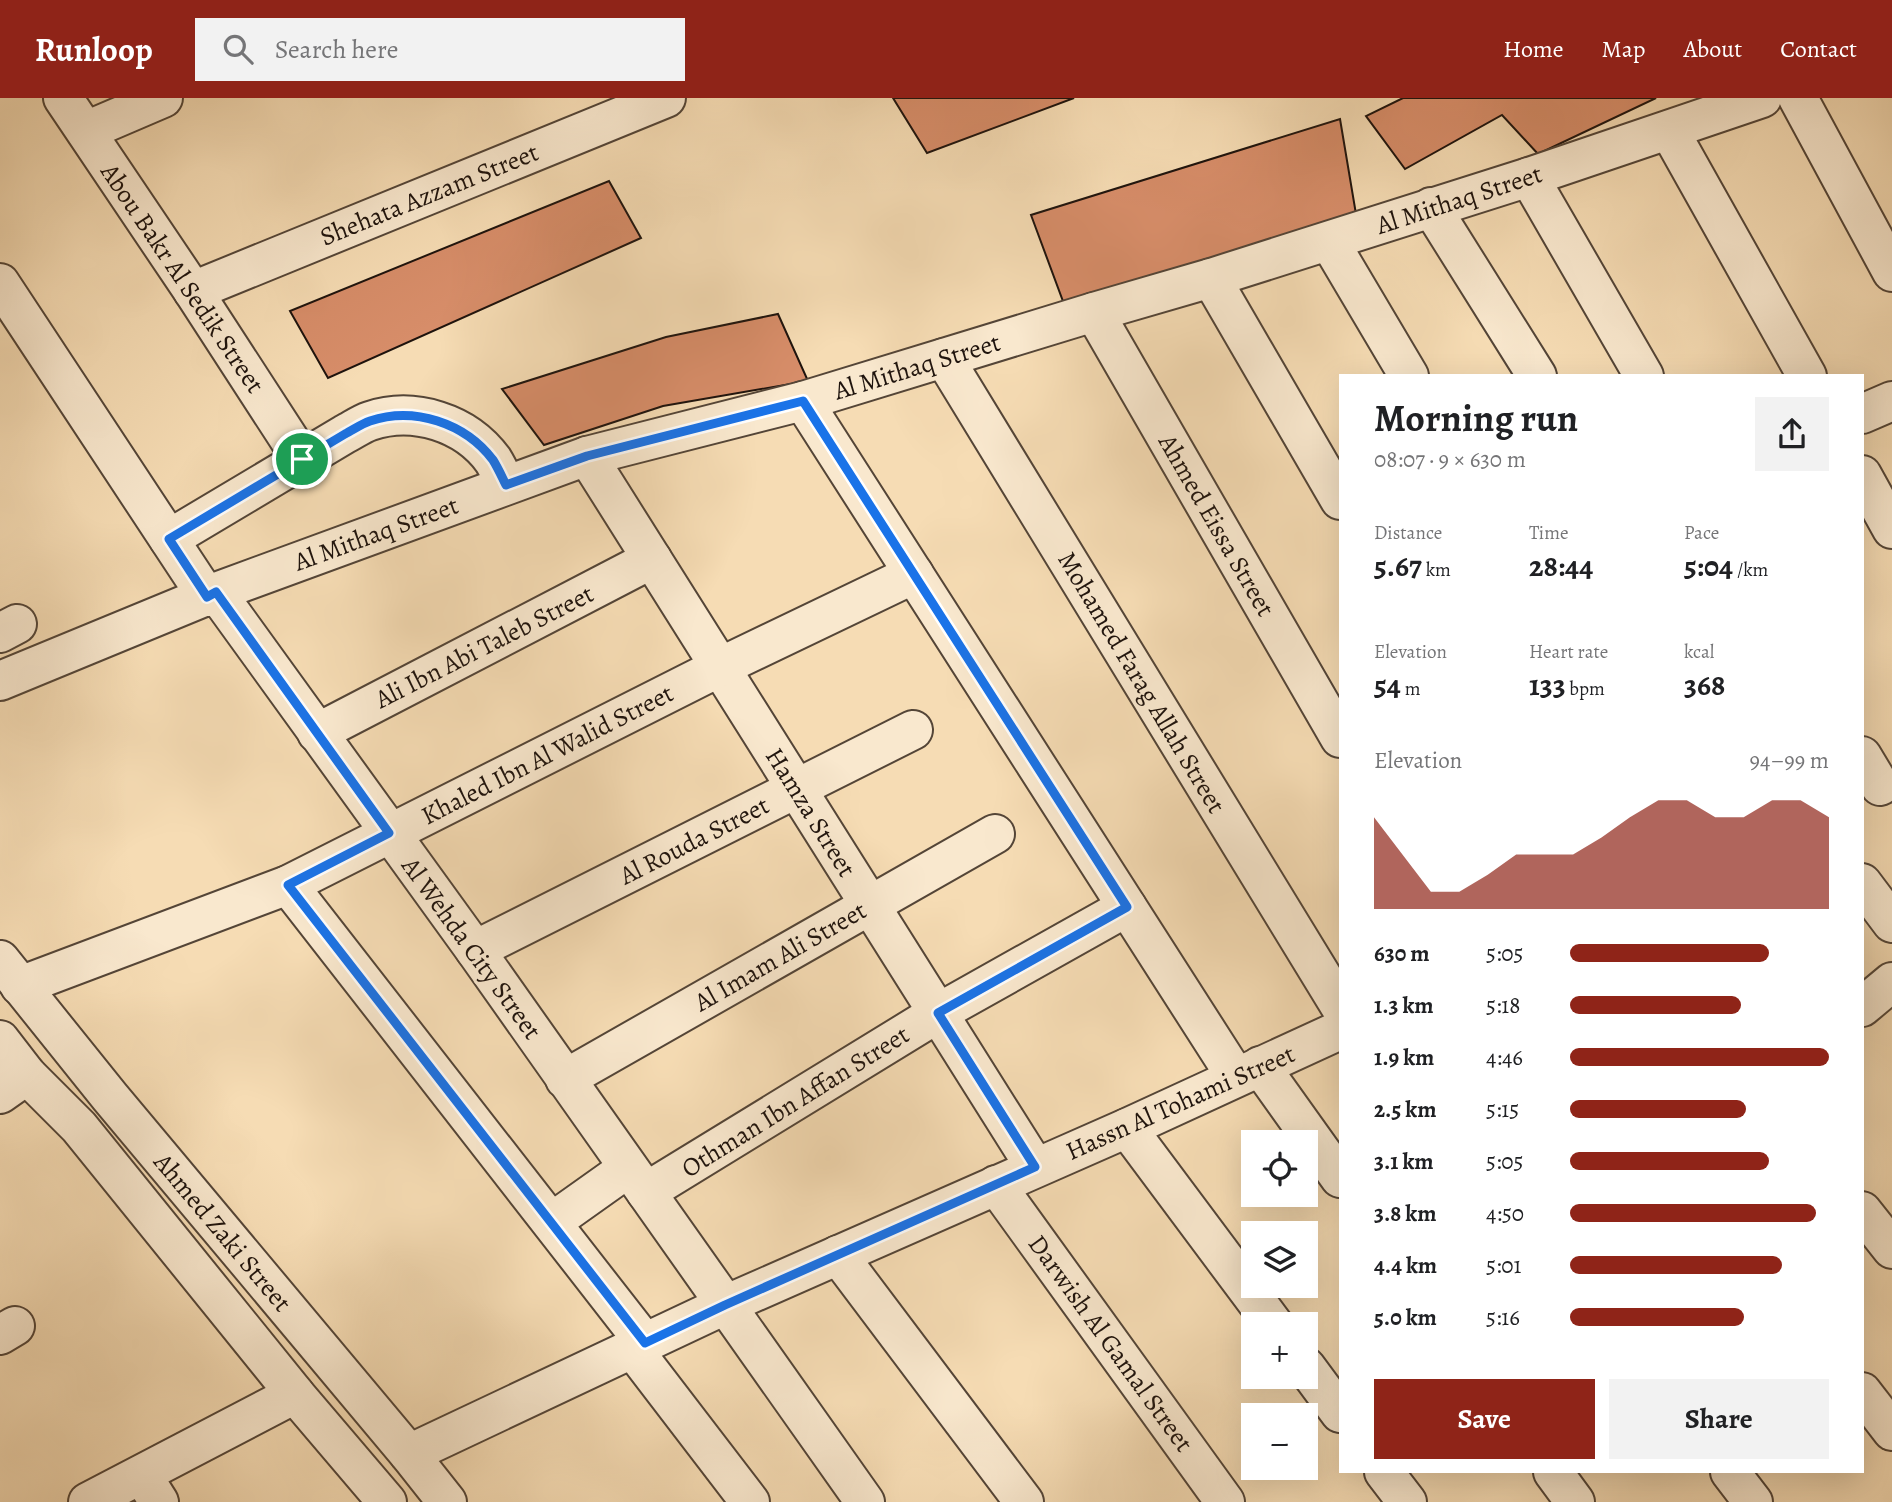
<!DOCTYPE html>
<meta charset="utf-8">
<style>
:root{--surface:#fff;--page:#f2f2f2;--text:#202124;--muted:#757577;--accent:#8f2418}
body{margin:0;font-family:Alegreya,serif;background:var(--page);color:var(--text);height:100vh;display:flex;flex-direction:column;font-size:26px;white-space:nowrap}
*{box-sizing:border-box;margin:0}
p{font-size:23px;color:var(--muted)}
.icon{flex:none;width:38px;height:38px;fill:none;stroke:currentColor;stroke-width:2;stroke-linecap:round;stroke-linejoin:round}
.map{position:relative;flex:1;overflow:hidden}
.sheet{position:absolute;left:1339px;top:276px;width:525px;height:1099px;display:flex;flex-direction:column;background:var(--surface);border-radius:0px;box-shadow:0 7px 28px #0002}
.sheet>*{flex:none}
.controls{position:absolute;left:1241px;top:1032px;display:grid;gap:14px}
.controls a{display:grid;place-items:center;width:77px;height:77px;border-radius:0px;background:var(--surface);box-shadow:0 7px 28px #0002;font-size:35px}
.pin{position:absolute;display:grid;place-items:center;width:60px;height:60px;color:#fff;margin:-30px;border:4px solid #fff;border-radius:50%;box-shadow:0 2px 7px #0007}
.round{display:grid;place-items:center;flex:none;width:74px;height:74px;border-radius:0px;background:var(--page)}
.summary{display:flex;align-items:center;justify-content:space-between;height:119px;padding:0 35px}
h1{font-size:38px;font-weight:700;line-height:52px}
.metrics{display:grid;grid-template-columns:repeat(3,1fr);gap:10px;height:119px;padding:7px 35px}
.metrics div{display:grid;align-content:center}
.metrics b{font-size:30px;font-weight:700}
.metrics small{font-size:19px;font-weight:400}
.metrics p{font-size:19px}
.chart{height:196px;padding:14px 35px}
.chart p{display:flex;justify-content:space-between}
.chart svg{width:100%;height:126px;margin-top:7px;fill:var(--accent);opacity:.7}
.cta{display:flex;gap:14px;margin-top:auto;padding:14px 35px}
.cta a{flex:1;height:80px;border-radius:0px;background:var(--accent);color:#fff;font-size:28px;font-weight:700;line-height:80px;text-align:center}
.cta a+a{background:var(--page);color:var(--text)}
ul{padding:0 35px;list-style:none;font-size:23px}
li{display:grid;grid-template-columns:112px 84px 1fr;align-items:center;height:52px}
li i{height:18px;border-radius:9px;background:var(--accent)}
header{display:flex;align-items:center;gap:42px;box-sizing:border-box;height:98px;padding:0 35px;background:var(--accent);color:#fff}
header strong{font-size:33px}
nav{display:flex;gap:38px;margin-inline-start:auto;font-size:24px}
.search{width:490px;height:63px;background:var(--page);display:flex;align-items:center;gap:18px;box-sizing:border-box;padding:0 24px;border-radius:0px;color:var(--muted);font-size:26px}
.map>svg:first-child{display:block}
</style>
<header>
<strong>Runloop</strong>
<div class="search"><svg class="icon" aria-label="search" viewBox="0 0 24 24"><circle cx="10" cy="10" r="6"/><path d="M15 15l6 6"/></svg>Search here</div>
<nav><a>Home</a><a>Map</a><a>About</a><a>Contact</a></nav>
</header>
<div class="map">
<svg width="1892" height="1404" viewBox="0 0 1892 1404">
<rect width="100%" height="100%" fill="#f6dcb4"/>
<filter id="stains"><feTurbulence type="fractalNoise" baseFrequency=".00286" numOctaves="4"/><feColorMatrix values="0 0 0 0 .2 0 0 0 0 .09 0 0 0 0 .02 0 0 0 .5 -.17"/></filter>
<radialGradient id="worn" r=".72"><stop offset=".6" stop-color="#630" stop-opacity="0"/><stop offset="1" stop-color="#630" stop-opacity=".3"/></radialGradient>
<!-- building -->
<g fill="#d78d69" stroke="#1e130d" stroke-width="2">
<polygon points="893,0 1074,0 927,55"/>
<polygon points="1403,0 1656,0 1538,56 1502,17 1405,71 1366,18"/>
<polygon points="1340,21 1357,122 1067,214 1031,117"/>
<polygon points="609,83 641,140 328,280 290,213"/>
<polygon points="778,216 808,283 663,308 544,347 502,291 666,239"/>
</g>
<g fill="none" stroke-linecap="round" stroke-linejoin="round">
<defs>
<g id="minor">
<polyline points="63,0 193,193 302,361"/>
<polyline points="1798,0 1892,174"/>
<polyline points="1669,32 1807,278"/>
<polyline points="86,33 163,0"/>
<polyline points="1529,79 1644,278"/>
<polyline points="1431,109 1537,278"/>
<polyline points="1329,143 1409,278"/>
<polyline points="1211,180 1340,402"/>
<polyline points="0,185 207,499"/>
<polyline points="193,193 666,0"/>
<polyline points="1094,214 1340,640"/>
<polyline points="944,260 1340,908"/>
<polyline points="803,303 1236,979"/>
<polyline points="1862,316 1892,303"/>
<polyline points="587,358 1035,1069"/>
<polyline points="1862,377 1892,431"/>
<path d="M169 441 345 336C353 332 361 326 370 323 414 308 466 325 493 362 498 370 502 379 506 387"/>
<polyline points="216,494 475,852 865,1404"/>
<polyline points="0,535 17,526"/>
<polyline points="0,583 216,494 587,358 803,303 1094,214 1211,180 1529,79 1762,0"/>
<polyline points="317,635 652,461"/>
<polyline points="1862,658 1880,688"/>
<polyline points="1862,785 1892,825"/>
<polyline points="288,787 645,1245"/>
<polyline points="475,852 913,632"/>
<polyline points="0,862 110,999 409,1356 447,1404"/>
<polyline points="20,888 288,787 720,569 914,476"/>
<polyline points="1862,909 1892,884"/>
<polyline points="0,942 27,977 79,1029 295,1296 387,1404"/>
<polyline points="1260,968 1340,1080"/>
<polyline points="565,981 995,736"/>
<polyline points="0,996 27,977"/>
<polyline points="1127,1030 1274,1227"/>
<polyline points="996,1087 1225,1404"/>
<polyline points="646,1094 938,915 1127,809"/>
<polyline points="1862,1113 1892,1151"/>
<polyline points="552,1124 628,1070"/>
<polyline points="838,1157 1024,1404"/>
<polyline points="0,1237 15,1228"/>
<polyline points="632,1250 750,1404"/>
<polyline points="1306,1269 1340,1315"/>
<polyline points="1862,1294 1892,1333"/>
<polyline points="409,1356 725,1207 1127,1030 1340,932"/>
<polyline points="1384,1374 1407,1404"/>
<polyline points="1553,1374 1575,1404"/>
<polyline points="1730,1374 1753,1404"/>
<polyline points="142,1377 159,1404"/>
<polyline points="88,1404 295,1296"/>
</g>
</defs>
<!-- minor casing -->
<use href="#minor" stroke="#544537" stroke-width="42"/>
<!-- minor -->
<use href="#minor" stroke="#f9e8ce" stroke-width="38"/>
</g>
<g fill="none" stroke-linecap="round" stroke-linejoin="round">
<defs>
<path id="route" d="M803 303 1127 809 938 915 1035 1069 725 1207 645 1245 288 787 389 735 216 494 207 499 169 441 345 336C353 332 361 326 370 323 414 308 465 325 493 362 498 370 502 379 506 387L587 358Z"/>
</defs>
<!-- route casing -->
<use href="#route" stroke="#fff" stroke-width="14"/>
<!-- route -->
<use href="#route" stroke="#1a73e8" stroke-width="9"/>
</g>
<g text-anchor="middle" stroke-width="6" stroke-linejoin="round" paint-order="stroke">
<!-- street labels -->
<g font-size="26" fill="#1e130d" stroke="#f9e8ce">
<text transform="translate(429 96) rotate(-22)" y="9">Shehata Azzam Street</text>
<text transform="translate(1459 101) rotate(-18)" y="9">Al Mithaq Street</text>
<text transform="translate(183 180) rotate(56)" y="9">Abou Bakr Al Sedik Street</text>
<text transform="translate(917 268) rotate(-17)" y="9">Al Mithaq Street</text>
<text transform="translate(1217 427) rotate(60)" y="9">Ahmed Eissa Street</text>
<text transform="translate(376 435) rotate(-20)" y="9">Al Mithaq Street</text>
<text transform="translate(484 548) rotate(-27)" y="9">Ali Ibn Abi Taleb Street</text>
<text transform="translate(1142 584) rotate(59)" y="9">Mohamed Farag Allah Street</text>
<text transform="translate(547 656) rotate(-27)" y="9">Khaled Ibn Al Walid Street</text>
<text transform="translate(811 714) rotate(58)" y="9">Hamza Street</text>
<text transform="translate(694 742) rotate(-27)" y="9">Al Rouda Street</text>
<text transform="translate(472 850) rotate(54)" y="9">Al Wehda City Street</text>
<text transform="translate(780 858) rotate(-30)" y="9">Al Imam Ali Street</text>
<text transform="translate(795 1003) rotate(-32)" y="9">Othman Ibn Affan Street</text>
<text transform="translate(1180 1004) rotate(-24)" y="9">Hassn Al Tohami Street</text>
<text transform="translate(223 1134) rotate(50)" y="9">Ahmed Zaki Street</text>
<text transform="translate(1111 1245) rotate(54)" y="9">Darwish Al Gamal Street</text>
</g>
</g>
<rect width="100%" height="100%" filter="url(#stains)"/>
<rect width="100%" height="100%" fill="url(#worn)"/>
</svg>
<div class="controls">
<a><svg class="icon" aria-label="locate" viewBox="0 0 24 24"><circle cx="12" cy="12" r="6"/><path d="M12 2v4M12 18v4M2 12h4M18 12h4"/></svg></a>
<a><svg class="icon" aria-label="layers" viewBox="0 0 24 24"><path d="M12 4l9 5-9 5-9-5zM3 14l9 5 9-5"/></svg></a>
<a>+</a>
<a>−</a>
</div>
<div class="pin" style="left:302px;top:361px;background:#1e9e55"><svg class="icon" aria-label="arrive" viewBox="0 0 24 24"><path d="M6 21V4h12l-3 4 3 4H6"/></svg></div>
<section class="sheet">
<div class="summary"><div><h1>Morning run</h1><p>08:07 · 9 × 630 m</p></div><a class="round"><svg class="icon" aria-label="share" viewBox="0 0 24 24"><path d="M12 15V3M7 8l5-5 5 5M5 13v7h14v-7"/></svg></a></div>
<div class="metrics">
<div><p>Distance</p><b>5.67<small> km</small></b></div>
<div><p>Time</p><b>28:44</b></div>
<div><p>Pace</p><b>5:04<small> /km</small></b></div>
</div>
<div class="metrics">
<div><p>Elevation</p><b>54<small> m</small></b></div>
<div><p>Heart rate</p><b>133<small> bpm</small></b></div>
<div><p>kcal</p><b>368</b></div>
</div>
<div class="chart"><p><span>Elevation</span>94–99 m</p>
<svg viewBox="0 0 160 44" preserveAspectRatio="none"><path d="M0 44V12L10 25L20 38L30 38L40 32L50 25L60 25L70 25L80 19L90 12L100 6L110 6L120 12L130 12L140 6L150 6L160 12V44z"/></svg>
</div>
<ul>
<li><b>630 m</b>5:05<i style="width:77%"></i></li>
<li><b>1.3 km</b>5:18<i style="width:66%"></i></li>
<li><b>1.9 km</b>4:46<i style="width:100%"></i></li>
<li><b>2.5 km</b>5:15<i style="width:68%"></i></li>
<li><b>3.1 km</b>5:05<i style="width:77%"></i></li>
<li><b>3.8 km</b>4:50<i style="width:95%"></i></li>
<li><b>4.4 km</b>5:01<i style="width:82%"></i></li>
<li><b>5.0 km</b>5:16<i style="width:67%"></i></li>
</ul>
<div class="cta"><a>Save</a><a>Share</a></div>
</section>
</div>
